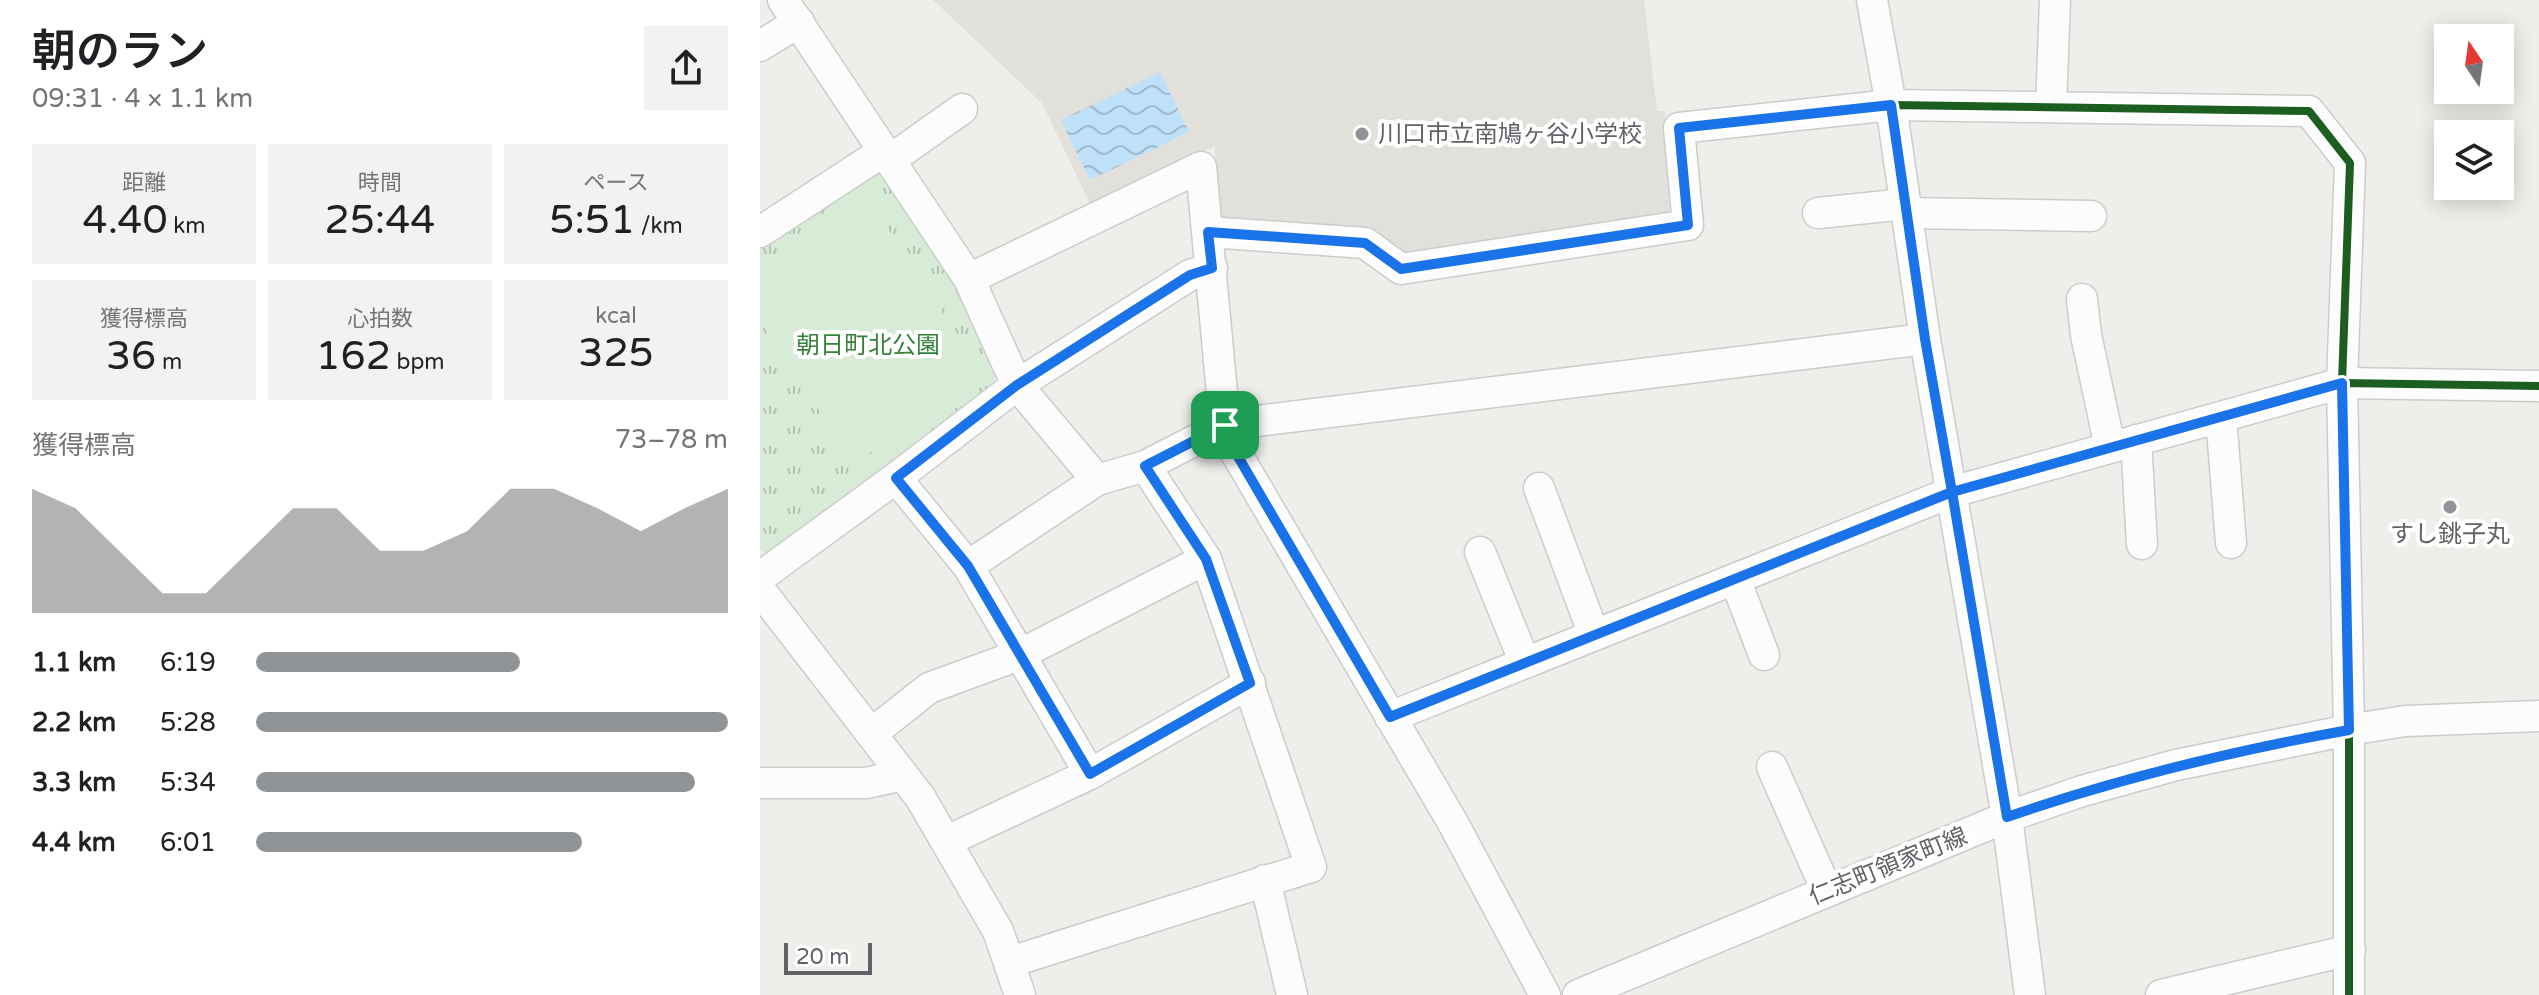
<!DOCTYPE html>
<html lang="ja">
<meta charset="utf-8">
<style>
:root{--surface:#fff;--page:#f2f2f2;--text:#202124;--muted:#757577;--accent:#919496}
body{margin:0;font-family:"Varela Round","Noto Sans JP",sans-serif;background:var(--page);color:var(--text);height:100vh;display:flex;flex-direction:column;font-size:30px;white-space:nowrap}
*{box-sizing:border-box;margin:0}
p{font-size:26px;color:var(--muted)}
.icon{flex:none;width:44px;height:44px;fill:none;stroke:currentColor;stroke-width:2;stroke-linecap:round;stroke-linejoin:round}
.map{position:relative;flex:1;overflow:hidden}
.details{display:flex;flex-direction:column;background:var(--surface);width:760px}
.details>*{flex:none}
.needle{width:52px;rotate:347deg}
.buttons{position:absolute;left:1674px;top:24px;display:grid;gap:16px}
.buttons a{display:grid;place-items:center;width:80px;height:80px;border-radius:0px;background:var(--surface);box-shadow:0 4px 20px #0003;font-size:40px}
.scale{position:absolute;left:24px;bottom:20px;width:88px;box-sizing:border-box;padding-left:8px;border:4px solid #5f6368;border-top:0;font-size:22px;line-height:28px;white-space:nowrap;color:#5f6368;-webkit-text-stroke:6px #fff;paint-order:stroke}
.pin{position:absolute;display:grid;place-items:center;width:68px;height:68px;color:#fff;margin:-34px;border-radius:16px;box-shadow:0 4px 12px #0006}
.round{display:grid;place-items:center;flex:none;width:84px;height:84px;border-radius:0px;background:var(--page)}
.headline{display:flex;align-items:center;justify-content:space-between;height:136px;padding:0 32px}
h1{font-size:44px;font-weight:600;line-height:60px}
.figures{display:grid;grid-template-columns:repeat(3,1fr);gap:12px;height:136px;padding:8px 32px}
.figures div{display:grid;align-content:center;border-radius:0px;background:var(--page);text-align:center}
.figures b{font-size:40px;font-weight:600}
.figures small{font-size:22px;font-weight:400}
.figures p{font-size:22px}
.chart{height:224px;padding:16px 32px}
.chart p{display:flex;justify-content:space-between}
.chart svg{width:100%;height:144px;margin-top:8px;fill:var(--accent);opacity:.7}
ul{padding:0 32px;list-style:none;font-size:26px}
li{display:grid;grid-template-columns:128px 96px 1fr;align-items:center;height:60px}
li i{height:20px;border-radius:10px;background:var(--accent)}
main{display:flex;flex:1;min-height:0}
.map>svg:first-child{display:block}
</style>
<main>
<section class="details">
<div class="headline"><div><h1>朝のラン</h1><p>09:31 · 4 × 1.1 km</p></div><a class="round"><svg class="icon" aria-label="share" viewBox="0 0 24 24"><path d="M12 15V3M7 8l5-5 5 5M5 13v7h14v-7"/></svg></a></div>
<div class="figures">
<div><p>距離</p><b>4.40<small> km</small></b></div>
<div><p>時間</p><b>25:44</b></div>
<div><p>ペース</p><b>5:51<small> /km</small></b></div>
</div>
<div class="figures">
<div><p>獲得標高</p><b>36<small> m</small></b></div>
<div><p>心拍数</p><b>162<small> bpm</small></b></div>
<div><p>kcal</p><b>325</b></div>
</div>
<div class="chart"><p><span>獲得標高</span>73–78 m</p>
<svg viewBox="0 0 160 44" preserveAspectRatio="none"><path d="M0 44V6L10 12L20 25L30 38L40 38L50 25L60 12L70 12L80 25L90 25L100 19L110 6L120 6L130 12L140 19L150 12L160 6V44z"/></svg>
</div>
<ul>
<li><b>1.1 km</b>6:19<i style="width:56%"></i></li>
<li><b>2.2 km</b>5:28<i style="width:100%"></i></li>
<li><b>3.3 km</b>5:34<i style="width:93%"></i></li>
<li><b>4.4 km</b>6:01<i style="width:69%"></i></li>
</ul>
</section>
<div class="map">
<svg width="1779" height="995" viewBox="0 0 1779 995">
<defs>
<pattern id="grass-tufts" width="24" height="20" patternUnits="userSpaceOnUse" patternTransform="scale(2)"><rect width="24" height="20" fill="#d8ebd6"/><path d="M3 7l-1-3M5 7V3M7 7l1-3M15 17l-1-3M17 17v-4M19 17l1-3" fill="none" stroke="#b2c2b1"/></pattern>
<pattern id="water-waves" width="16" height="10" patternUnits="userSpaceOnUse" patternTransform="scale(2)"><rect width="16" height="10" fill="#bfe0f9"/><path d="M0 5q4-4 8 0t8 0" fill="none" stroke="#9eb9cd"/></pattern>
</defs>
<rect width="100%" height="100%" fill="#efeeea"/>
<!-- education -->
<polygon fill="#e2e0da" points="173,0 884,0 897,111 905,111 912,209 897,219 634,253 467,222 456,206 455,146 331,206 282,103"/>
<!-- grass -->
<polygon fill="url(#grass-tufts)" points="107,170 126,173 196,277 234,369 235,385 8,555 0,550 0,240"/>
<!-- garden -->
<polygon fill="#d8ebd6" points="109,199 180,309 214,380 94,464 0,319 0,269"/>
<!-- water -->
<polygon fill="url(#water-waves)" points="400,72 429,132 330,180 301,120"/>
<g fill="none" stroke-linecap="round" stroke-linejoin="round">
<defs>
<g id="minor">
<polyline points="23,0 209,279 257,385 337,480"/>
<polyline points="1112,0 1131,105 1165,339 1247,817 1270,995"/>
<polyline points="0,46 39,22"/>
<polyline points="1291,107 1295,0"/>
<polyline points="130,160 202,109"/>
<polyline points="1058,213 1146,204"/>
<polyline points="1147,213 1331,216"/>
<polyline points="0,232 124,151"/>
<polyline points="448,232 605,243 641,269 928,225 919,128 1131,105 1549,111 1590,163 1582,383 1589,730 1589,995"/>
<polyline points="209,279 441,167 466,436 693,823 785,995"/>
<polyline points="1322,299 1326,335 1350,447"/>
<polyline points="1461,417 1471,543"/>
<polyline points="1376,440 1382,544"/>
<polyline points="136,478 208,566 330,774"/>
<polyline points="779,488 834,635"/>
<polyline points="720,552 765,663"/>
<polyline points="208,566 337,480 385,466 465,425 1165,339"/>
<polyline points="0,577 136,478 257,385 430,275 452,268"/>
<polyline points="975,579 1004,655"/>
<polyline points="0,590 160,797 238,931 260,995"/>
<polyline points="630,717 1192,492 1582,383 1779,386"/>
<polyline points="111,734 169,688 259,655 446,559"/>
<polyline points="1012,767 1067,891"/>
<polyline points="0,783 106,783 143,775"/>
<polyline points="187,841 330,774 490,683"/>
<polyline points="505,880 532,995"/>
<polyline points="250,962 551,867 446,559 385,466"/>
<polyline points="818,995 1247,817 1322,791 1416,765 1589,730 1645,721 1779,716"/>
<polyline points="1401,995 1590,950"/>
</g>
</defs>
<!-- minor casing -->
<use href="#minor" stroke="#cbcccc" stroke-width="33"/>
<!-- minor -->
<use href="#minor" stroke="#fdfcfc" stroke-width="30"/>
<defs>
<g id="cycleway">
<polyline points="448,232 605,243 641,269 928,225 919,128 1131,105 1549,111 1590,163 1582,383 1589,730 1589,995"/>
<polyline points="630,717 1192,492 1582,383 1779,386"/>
</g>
</defs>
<!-- cycleway casing -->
<use href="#cycleway" stroke="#fff" stroke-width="13"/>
<!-- cycleway -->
<use href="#cycleway" stroke="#1b5e20" stroke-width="8"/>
</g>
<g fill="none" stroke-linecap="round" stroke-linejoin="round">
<defs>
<path id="route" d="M465 425 385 466 446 559 490 683 330 774 208 566 136 478 257 385 430 275 452 268 448 232 605 243 641 269 928 225 919 128 1131 105 1165 339 1192 492 1582 383 1589 730C1471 751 1360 778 1247 817L1192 492 630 717 466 436 465 425"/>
</defs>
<!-- route casing -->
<use href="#route" stroke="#fff" stroke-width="16"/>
<!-- route -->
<use href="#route" stroke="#1a73e8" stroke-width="10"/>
</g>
<!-- markers -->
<g fill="#919496" stroke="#fff" stroke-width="3">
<circle cx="602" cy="134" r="8"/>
<circle cx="1690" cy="507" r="8"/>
</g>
<g text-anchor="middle" stroke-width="8" stroke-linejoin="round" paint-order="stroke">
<!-- poi labels -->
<g font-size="24" fill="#5f6368" stroke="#fff" text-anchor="start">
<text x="618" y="142">川口市立南鳩ヶ谷小学校</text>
<text x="1690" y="542" text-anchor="middle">すし銚子丸</text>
</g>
<!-- park labels -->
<g font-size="24" fill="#348238" stroke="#fff">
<text x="108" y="353">朝日町北公園</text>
</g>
<!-- street labels -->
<g font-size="24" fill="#5f6368" stroke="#fff">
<text transform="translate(1128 866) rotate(-22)" y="8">仁志町領家町線</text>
</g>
</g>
</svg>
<div class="buttons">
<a><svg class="needle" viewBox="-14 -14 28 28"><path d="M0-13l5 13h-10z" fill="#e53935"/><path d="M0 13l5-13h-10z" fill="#757577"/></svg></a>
<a><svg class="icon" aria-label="layers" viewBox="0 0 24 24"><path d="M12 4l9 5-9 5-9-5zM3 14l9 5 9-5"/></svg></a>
</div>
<div class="scale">20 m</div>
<div class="pin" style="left:465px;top:425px;background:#1e9e55"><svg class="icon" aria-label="arrive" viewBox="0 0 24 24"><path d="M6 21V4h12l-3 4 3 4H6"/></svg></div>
</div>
</main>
